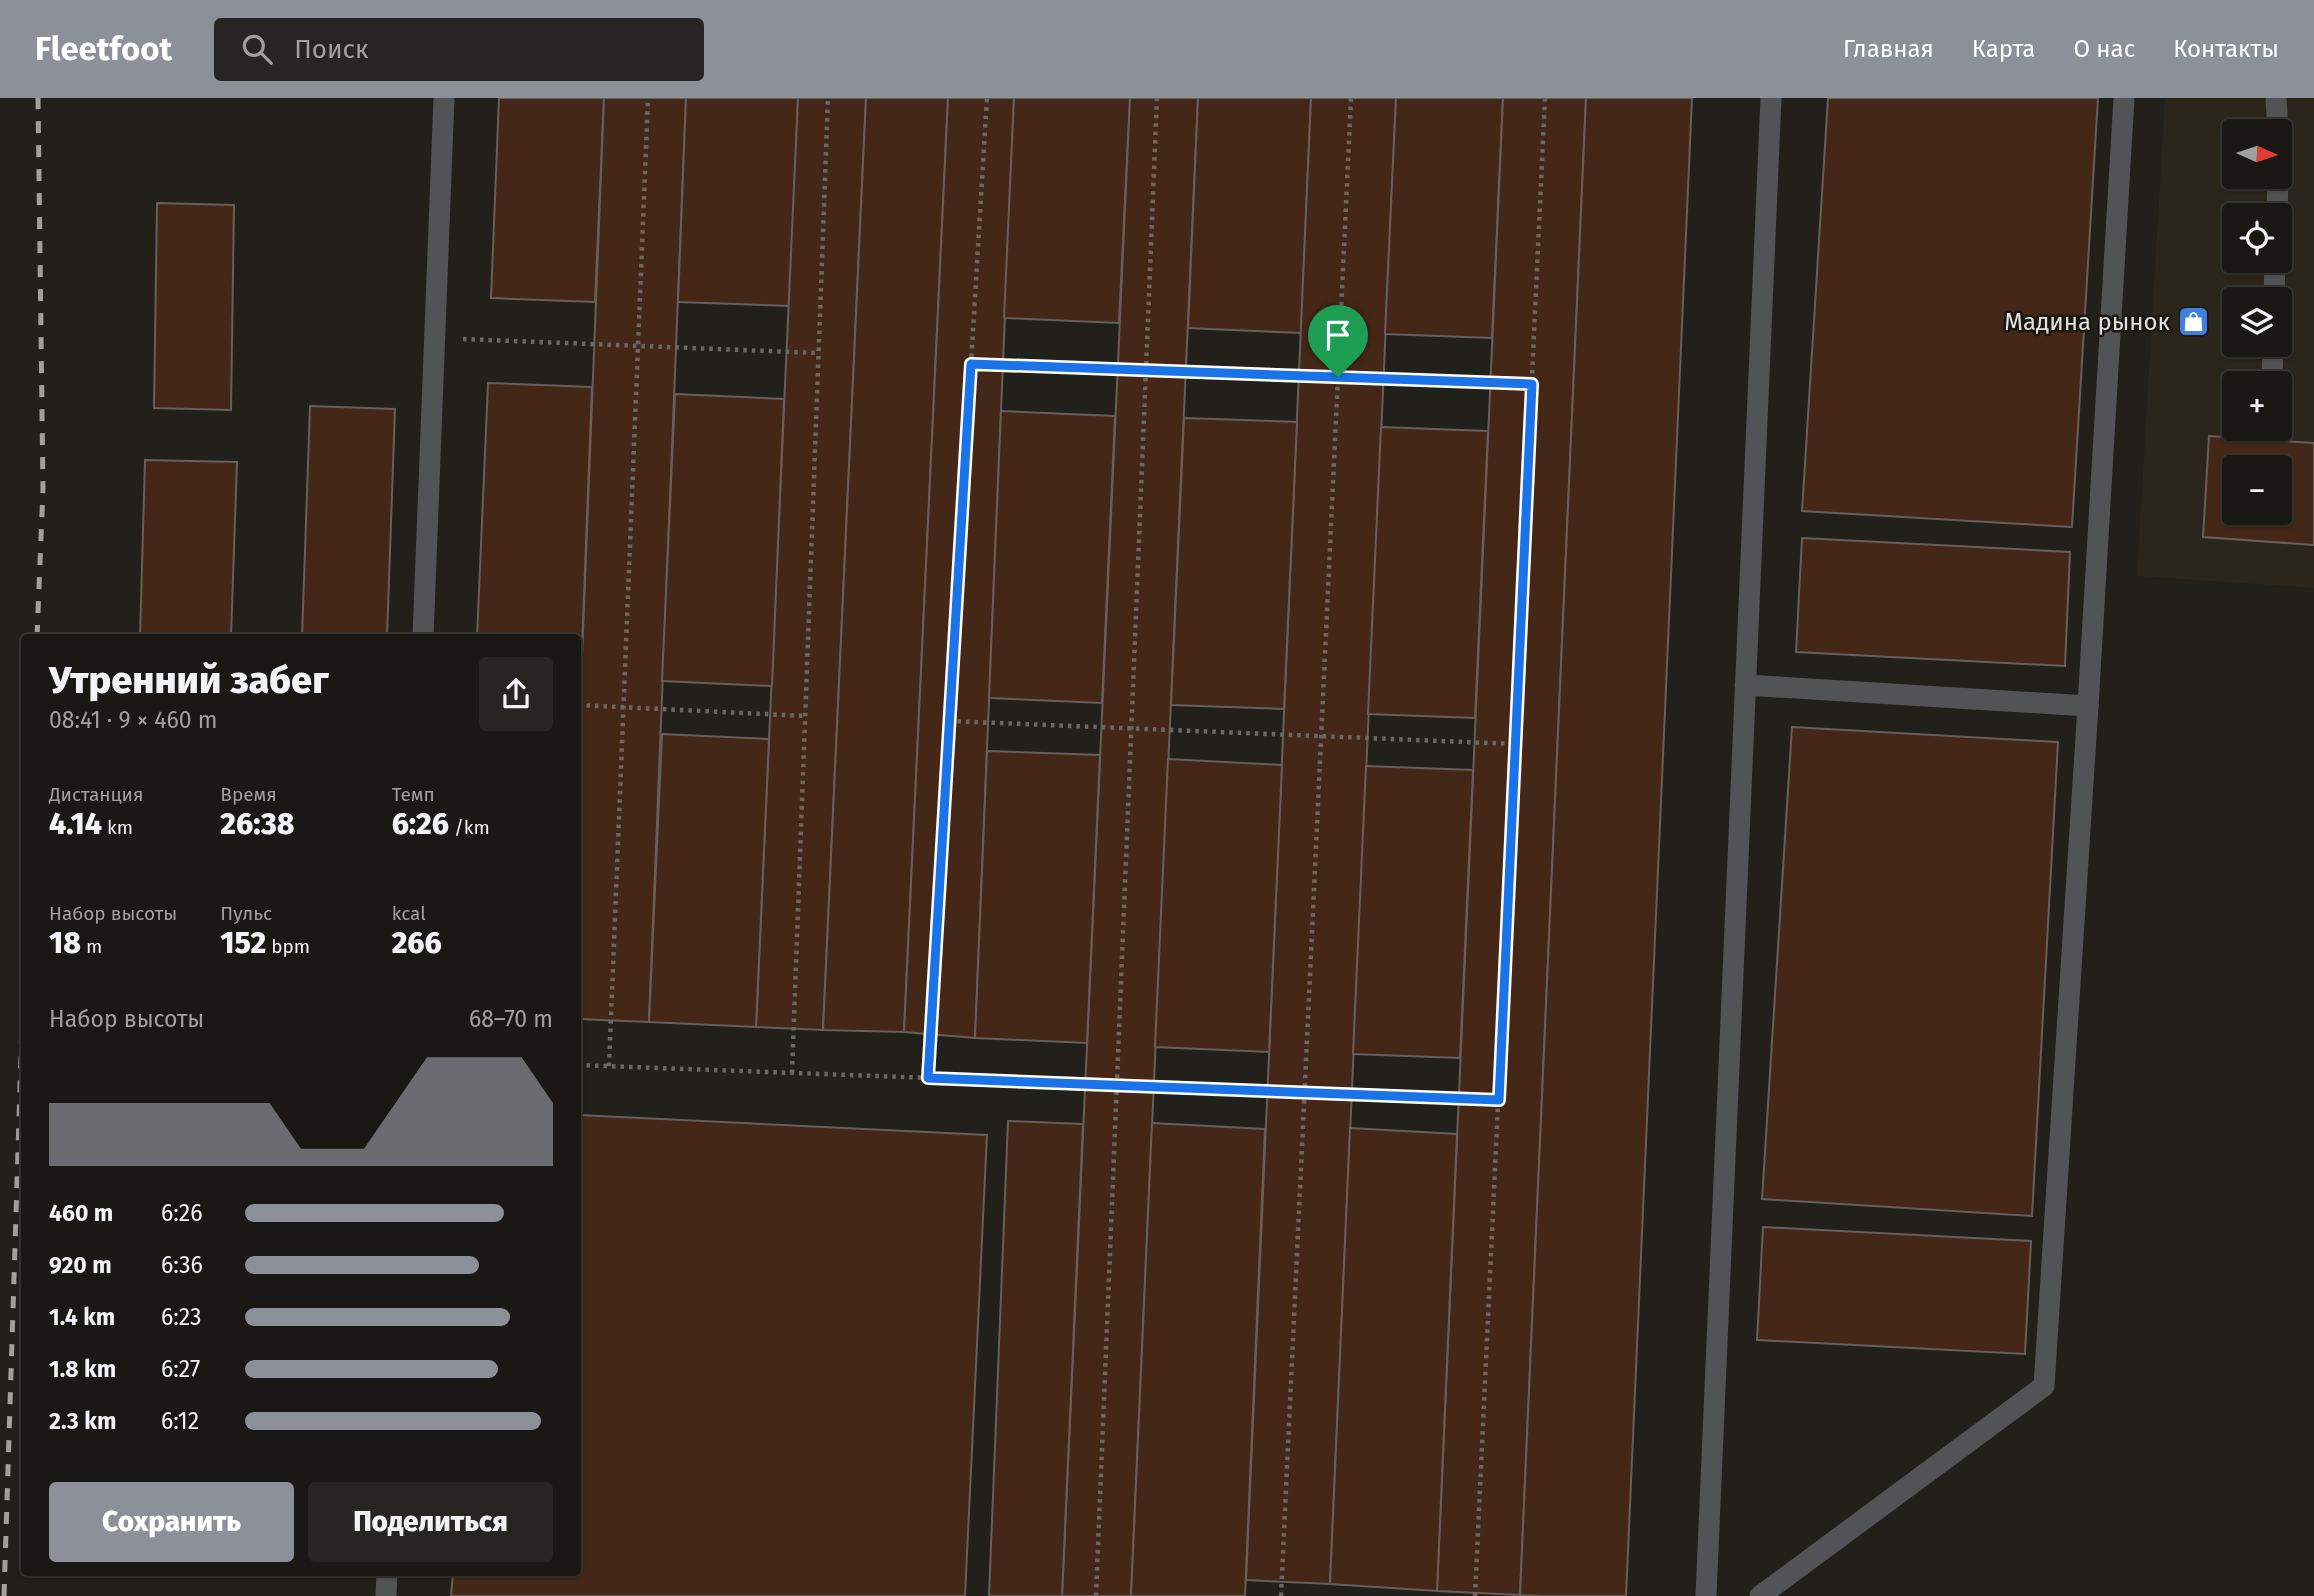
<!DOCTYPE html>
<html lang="ru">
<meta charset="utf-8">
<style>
:root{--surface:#1a1814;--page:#272522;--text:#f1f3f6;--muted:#9fa0a0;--line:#383734;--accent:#8c9099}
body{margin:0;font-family:"Fira Sans",sans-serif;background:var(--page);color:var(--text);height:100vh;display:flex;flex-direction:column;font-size:26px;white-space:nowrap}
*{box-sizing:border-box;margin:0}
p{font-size:23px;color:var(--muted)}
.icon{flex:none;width:38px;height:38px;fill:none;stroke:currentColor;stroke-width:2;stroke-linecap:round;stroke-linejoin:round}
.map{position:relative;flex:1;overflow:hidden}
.side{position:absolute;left:21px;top:536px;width:560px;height:942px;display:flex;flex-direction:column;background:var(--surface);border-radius:7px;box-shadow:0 2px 5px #0004,0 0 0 2px var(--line)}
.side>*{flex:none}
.needle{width:46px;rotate:93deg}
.buttons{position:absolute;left:2222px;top:21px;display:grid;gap:14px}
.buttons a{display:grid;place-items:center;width:70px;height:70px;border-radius:7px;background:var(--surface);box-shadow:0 2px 5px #0004,0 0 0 2px var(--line);font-size:35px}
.pin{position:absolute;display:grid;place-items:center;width:60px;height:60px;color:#fff;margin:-72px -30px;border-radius:50% 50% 50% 0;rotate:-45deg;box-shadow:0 0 7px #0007}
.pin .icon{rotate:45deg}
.round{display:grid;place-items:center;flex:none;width:74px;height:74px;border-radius:7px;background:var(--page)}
.head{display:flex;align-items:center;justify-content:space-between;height:119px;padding:0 28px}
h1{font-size:38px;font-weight:800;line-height:52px}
.stats{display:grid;grid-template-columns:repeat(3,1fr);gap:10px;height:119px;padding:7px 28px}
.stats div{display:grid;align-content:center}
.stats b{font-size:30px;font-weight:800}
.stats small{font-size:19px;font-weight:400}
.stats p{font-size:19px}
.chart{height:196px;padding:14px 28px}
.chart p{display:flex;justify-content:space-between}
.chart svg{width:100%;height:126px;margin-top:7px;fill:var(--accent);opacity:.7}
.primary-button{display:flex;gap:14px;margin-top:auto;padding:14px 28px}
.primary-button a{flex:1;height:80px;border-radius:7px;background:var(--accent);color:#fff;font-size:28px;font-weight:800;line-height:80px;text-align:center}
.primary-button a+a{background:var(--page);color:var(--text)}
ul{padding:0 28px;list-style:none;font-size:23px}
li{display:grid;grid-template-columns:112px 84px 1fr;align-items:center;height:52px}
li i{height:18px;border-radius:9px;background:var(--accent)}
header{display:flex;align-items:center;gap:42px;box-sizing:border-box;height:98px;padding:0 35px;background:var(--accent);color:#fff}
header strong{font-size:33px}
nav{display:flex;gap:38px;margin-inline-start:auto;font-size:24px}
.search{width:490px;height:63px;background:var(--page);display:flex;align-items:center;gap:18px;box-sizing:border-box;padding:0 24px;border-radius:7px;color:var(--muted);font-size:26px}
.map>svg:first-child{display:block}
</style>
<header>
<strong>Fleetfoot</strong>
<div class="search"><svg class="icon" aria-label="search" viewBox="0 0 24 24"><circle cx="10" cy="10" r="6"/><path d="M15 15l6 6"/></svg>Поиск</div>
<nav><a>Главная</a><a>Карта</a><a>О нас</a><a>Контакты</a></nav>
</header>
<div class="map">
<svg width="2314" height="1498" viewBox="0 0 2314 1498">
<rect width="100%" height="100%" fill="#22201b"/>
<!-- built -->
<path fill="#2a261b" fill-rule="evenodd" d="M2165 0H2314V490L2137 478ZM2235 33H2280V79H2235ZM2235 117H2280V163H2235ZM2235 201H2280V247H2235ZM2235 285H2280V331H2235ZM2235 369H2280V415H2235Z"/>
<!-- building -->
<g fill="#452717" stroke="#665f5c" stroke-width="2" fill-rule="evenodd">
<polygon points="499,0 604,0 595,204 491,200"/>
<polygon points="604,0 686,0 649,924 578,921 578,659"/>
<polygon points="686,0 798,0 790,208 678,204"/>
<polygon points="798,0 866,0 823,932 756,929"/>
<polygon points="866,0 948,0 904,934 823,932"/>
<polygon points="948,0 1014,0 975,940 904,934"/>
<polygon points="1014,0 1130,0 1119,225 1004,220"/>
<polygon points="1130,0 1198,0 1131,1498 1062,1498"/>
<polygon points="1198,0 1311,0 1301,235 1188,230"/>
<polygon points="1311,0 1396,0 1330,1486 1246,1482"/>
<polygon points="1396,0 1503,0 1492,240 1385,236"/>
<polygon points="1503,0 1586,0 1520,1497 1437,1493"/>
<polygon points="1586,0 1692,0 1626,1498 1544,1498 1520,1497"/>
<polygon points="1828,0 2098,0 2072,429 1802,413"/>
<polygon points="157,105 234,107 231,312 154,310"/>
<polygon points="488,285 592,289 581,576 578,576 578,539 477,539"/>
<polygon points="675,296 784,301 772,588 662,583"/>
<polygon points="310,308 395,311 387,539 302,539"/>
<polygon points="1001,313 1115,318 1102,605 989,600"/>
<polygon points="1184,320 1297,324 1284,611 1171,607"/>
<polygon points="1381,329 1488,333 1475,620 1368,616"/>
<path d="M2209 338 2314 345V447L2203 439ZM2235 369H2280V415H2235Z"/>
<polygon points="145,362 237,364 231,539 140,539"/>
<polygon points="1802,440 2070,454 2065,568 1796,554"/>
<polygon points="1792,629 2058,644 2032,1118 1762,1101"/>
<polygon points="662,636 769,641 756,929 649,924"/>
<polygon points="987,653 1100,657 1087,945 975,940"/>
<polygon points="1168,661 1282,667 1269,954 1155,949"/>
<polygon points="1366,668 1473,672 1460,960 1353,956"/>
<polygon points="578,1017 987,1037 965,1498 451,1498 453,1474 578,1474"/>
<polygon points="1008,1023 1083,1026 1062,1498 989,1498"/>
<polygon points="1152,1025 1265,1031 1245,1498 1131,1498"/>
<polygon points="1350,1030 1457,1036 1437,1493 1330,1486"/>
<polygon points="1763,1129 2031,1143 2025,1256 1757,1242"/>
</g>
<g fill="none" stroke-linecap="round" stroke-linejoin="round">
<!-- path -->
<g stroke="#6a6863" stroke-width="4.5" stroke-dasharray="3.5 5" stroke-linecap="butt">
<polyline points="463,241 818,255"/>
<polyline points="971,266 1532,286"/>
<polyline points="578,607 805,618"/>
<polyline points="949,623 1515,646"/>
<polyline points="578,967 1499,1001"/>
<polyline points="609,968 648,0"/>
<polyline points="792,975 828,0"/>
<polyline points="928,980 987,0"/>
<polyline points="1096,1498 1157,0"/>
<polyline points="1281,1498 1351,0"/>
<polyline points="1475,1498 1545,0"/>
</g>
<!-- minor -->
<g stroke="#525355" stroke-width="21">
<polyline points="2276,0 2278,33"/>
<polyline points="2277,117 2278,79"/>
<polyline points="2274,201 2275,163"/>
<polyline points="2272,283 2273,247"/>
<polyline points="423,539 444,0"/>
<polyline points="1745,587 2088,608"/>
<polyline points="386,1498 387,1474"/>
<polyline points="1706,1498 1771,0"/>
<polyline points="1760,1498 2044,1288 2088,608 2124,0"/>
</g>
<!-- rail -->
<g stroke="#a2a09c" stroke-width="5" stroke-dasharray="12 12" stroke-linecap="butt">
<polyline points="37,539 43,391 38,0"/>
<polyline points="4,1498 24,862"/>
</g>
</g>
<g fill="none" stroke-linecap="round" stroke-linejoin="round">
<defs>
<polygon id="route" points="971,266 1532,286 1499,1002 928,980"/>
</defs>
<!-- route casing -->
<use href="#route" stroke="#fff" stroke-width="14"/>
<!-- route -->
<use href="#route" stroke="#1a73e8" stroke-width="9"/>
</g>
<!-- icons -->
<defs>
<symbol id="shop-square" viewBox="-11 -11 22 22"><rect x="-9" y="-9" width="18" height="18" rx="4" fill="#3f7fe0" stroke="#191712"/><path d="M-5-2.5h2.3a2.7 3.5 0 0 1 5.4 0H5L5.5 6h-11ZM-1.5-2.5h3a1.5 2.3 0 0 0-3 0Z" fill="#fff"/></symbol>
</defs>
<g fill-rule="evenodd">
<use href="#shop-square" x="2176" y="206" width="35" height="35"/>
</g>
<g text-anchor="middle" stroke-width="5" stroke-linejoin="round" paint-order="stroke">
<!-- poi labels -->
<g font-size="24" fill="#e3e1de" stroke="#191712" text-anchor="end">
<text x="2170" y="232">Мадина рынок</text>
</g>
</g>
</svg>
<div class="buttons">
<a><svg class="needle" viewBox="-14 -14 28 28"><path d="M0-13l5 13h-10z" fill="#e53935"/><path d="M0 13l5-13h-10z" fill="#9fa0a0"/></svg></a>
<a><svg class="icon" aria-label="locate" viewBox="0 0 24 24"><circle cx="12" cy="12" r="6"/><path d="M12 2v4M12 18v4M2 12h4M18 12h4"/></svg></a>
<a><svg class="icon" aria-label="layers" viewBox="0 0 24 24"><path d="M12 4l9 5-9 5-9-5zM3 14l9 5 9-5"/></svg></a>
<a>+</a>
<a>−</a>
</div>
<div class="pin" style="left:1338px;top:279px;background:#1e9e55"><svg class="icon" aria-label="arrive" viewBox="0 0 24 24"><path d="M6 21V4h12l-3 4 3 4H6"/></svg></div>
<section class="side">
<div class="head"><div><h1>Утренний забег</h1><p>08:41 · 9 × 460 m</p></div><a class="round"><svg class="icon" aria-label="share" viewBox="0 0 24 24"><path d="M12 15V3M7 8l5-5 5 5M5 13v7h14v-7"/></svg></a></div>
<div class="stats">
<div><p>Дистанция</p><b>4.14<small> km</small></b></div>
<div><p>Время</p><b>26:38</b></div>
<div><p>Темп</p><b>6:26<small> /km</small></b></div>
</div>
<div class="stats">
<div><p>Набор высоты</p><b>18<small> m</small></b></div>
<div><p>Пульс</p><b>152<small> bpm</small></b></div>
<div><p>kcal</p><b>266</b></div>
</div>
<div class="chart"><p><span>Набор высоты</span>68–70 m</p>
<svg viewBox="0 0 160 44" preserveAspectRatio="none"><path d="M0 44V22L10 22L20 22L30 22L40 22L50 22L60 22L70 22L80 38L90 38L100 38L110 22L120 6L130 6L140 6L150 6L160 22V44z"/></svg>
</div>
<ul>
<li><b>460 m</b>6:26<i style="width:84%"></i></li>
<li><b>920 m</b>6:36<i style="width:76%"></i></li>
<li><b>1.4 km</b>6:23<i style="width:86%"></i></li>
<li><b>1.8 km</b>6:27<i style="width:82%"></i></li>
<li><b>2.3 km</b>6:12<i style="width:96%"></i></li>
</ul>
<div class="primary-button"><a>Сохранить</a><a>Поделиться</a></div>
</section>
</div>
